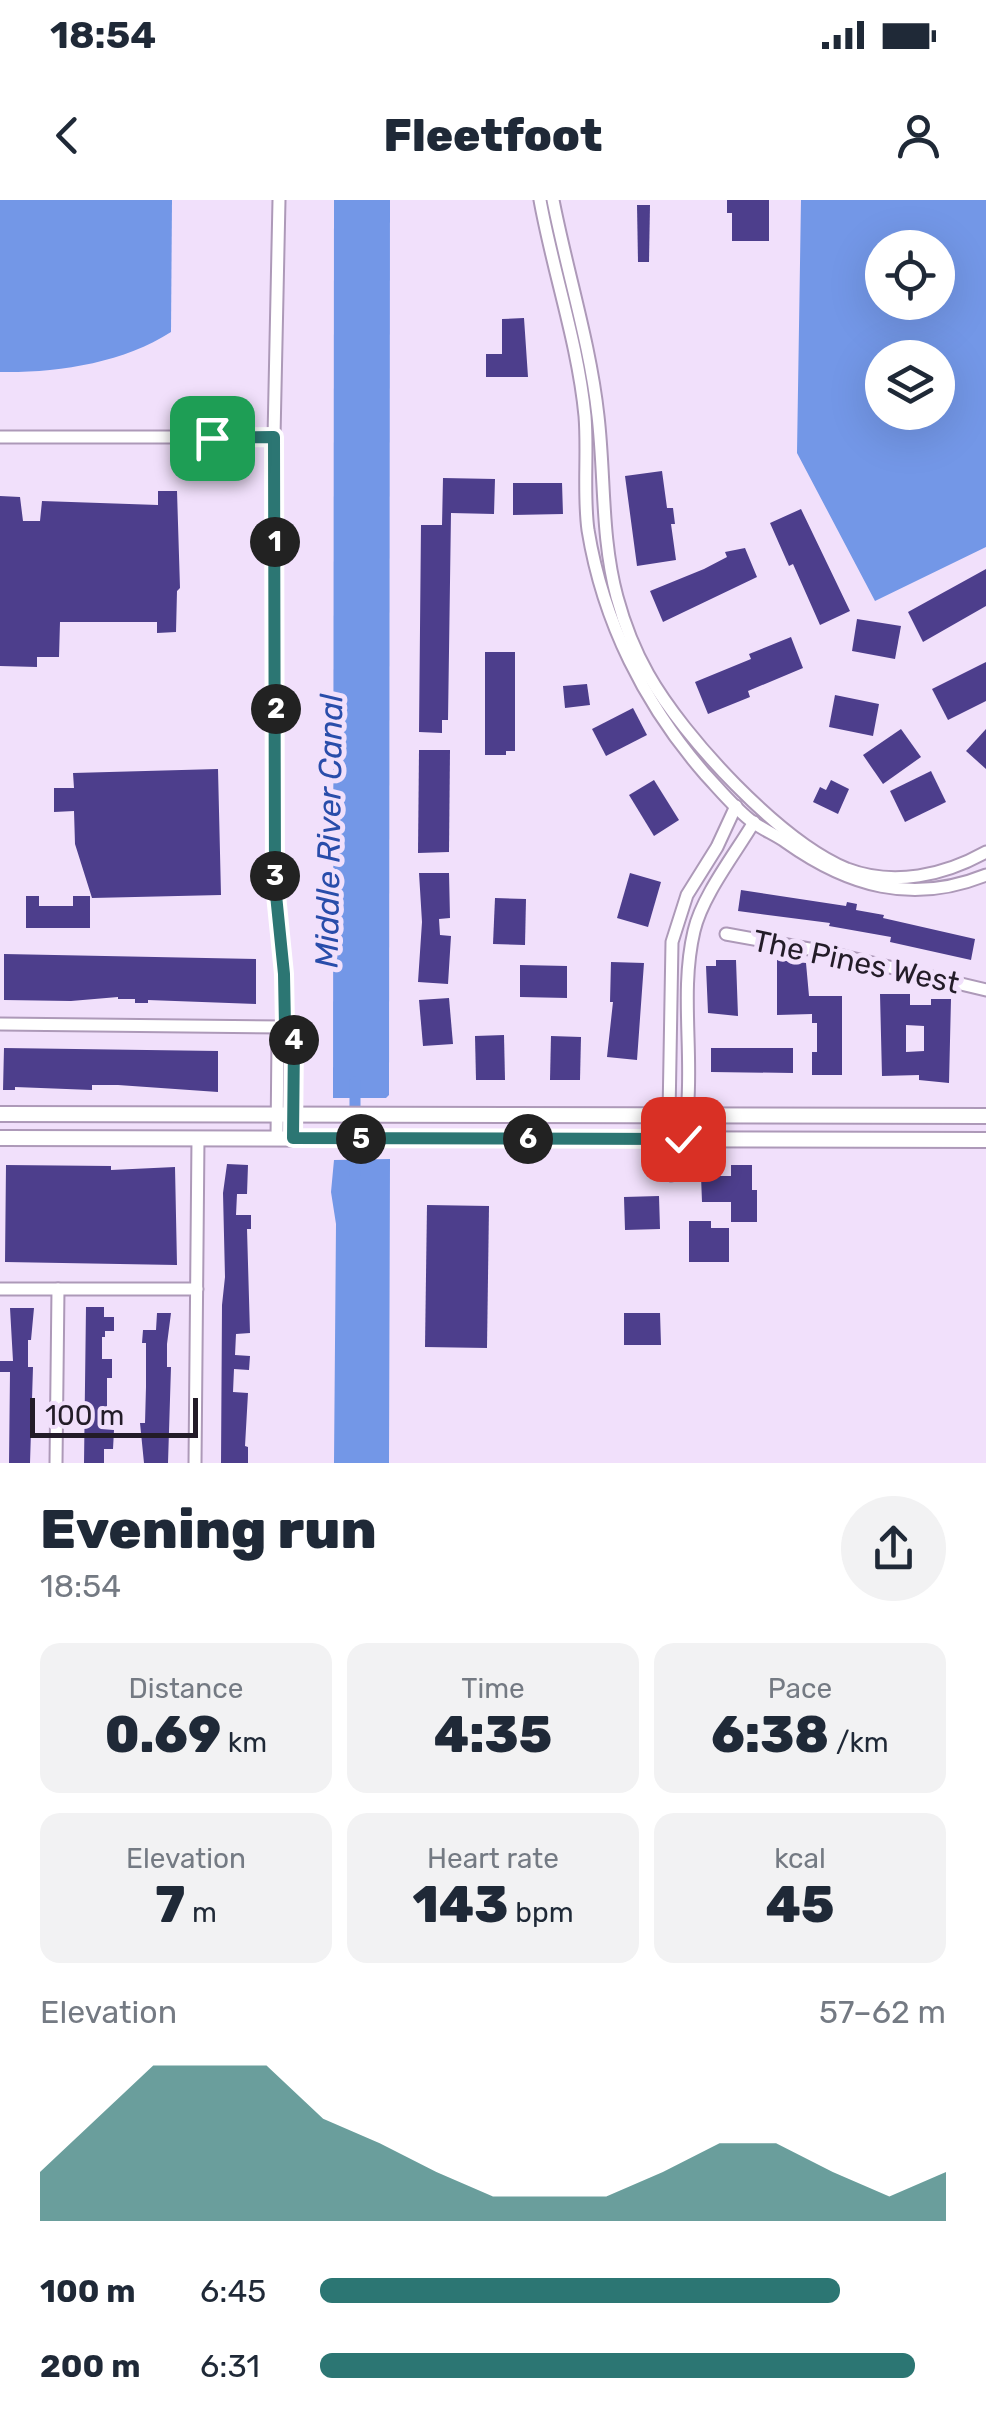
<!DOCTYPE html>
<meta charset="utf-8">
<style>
:root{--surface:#fff;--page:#f2f2f3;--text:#1f2937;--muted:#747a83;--accent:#2c7673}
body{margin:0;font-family:Rubik,sans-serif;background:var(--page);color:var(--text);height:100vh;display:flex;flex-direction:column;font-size:38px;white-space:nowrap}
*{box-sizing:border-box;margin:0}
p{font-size:32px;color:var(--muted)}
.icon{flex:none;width:55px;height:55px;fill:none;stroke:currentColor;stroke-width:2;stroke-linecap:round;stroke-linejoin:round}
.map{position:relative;height:1263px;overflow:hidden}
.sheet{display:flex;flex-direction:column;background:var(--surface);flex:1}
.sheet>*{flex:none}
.controls{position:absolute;left:865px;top:30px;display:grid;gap:20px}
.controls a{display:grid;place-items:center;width:90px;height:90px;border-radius:50%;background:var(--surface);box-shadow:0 10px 40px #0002;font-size:50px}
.scale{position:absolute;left:30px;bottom:25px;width:168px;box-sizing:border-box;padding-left:10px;border:5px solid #231c28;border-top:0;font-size:28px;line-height:35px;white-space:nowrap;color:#231c28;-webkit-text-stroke:8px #f1e0fb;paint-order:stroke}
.pin{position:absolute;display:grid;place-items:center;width:85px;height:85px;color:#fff;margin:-42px;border-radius:20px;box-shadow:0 5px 15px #0006}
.km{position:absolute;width:50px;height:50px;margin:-25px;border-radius:50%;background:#222;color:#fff;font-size:28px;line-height:50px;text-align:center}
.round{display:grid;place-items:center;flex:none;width:105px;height:105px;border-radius:52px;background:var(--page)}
.overview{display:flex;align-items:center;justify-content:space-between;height:170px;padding:0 40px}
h1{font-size:55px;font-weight:800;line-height:75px}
.figures{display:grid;grid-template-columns:repeat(3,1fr);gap:15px;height:170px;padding:10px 40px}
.figures div{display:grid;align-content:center;border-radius:20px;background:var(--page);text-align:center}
.figures b{font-size:50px;font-weight:800}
.figures small{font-size:28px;font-weight:400}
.figures p{font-size:28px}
.chart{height:280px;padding:20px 40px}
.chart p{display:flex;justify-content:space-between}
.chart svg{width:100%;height:180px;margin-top:10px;fill:var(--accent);opacity:.7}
ul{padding:0 40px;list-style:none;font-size:32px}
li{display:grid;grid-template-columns:160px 120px 1fr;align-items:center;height:75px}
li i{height:25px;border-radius:12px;background:var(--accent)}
.status{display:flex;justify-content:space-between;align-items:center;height:70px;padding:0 50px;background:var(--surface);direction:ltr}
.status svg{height:28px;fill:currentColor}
header{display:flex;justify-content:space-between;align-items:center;height:130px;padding:0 40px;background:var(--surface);font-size:45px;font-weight:800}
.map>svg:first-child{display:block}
</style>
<div class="status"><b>18:54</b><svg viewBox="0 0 49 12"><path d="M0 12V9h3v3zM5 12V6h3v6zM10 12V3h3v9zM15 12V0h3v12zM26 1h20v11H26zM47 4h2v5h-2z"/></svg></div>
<header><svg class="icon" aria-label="back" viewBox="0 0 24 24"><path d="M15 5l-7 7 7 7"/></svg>Fleetfoot<svg class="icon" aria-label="person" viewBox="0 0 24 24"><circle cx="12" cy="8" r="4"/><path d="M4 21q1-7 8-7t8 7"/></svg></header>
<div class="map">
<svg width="986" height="1263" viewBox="0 0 986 1263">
<rect width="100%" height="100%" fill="#f1e0fb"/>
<!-- water -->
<g fill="#7397e7" fill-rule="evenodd">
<path d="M0 0H172L171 132C123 163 57 173 0 172Z"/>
<polygon points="334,0 390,0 389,895 386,898 333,898"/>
<path d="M801 0H986V347L875 401 797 253ZM882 48H938V102H882ZM882 158H938V212H882Z"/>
<polygon points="390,959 389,1263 334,1263 336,1024 331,992 334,960"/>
</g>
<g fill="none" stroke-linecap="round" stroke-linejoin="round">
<!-- canal -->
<polyline stroke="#7397e7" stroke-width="11" points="355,882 355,974"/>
</g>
<!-- building -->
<g fill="#4d3e8c" fill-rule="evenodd">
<polygon points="727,0 769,0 769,41 732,41 732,13 727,13"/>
<polygon points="637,5 650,5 649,62 638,62"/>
<polygon points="524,118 528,177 486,177 486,154 502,154 502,119"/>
<polygon points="662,271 667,308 673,308 675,324 671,324 676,360 637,366 625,276"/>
<polygon points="443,278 495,279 494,314 451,313 448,520 442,520 442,533 419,532 421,325 442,325"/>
<polygon points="513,283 562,283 563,314 513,315"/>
<polygon points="158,291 177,291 180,388 177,391 176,432 157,433 157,422 60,422 59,457 37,457 37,467 0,466 0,296 20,297 23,321 40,321 42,301 158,305"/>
<polygon points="801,309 850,411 820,425 793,364 789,366 770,323"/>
<polygon points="745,348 757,377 663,422 650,391 704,369 727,357 725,352"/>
<polygon points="986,369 986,406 923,442 908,412"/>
<polygon points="857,419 901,426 895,459 852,451"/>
<polygon points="791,437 803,468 748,491 750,497 708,514 695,482 751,459 749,454"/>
<polygon points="485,452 515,452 515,551 506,551 506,555 485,555"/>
<polygon points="986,462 986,501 948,520 932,489"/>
<polygon points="587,484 590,505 565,508 563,486"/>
<polygon points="835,495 879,504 873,536 829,527"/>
<polygon points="633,508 647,535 606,556 592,529"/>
<polygon points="901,529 921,557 883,584 863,555"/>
<polygon points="986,529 986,569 966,551"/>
<polygon points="419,550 450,550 449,652 418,653"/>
<polygon points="218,569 221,695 92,698 75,644 74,611 54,612 54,588 74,588 73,573"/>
<polygon points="931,571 946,602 905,622 890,591"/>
<polygon points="654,580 679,620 654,636 629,595"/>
<polygon points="831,580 849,589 838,614 813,602 820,587 826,590"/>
<polygon points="419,673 449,673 450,718 439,719 440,735 451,736 448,784 418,782 422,722"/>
<polygon points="630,673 661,682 648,727 617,718"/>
<polygon points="741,690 846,706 847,702 857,704 856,710 884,715 883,718 975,739 971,760 890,742 891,737 829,726 830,723 738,711"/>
<polygon points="26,696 39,696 39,706 73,706 73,696 90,696 90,728 26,728"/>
<polygon points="495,698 526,699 525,745 493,744"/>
<polygon points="4,754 256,759 256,804 148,800 148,803 135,803 135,799 118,799 118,797 71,801 4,800"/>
<polygon points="716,760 736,760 738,816 708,813 706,766 716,766"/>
<polygon points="777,760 806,763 809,796 842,796 842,875 812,875 812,852 817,852 817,823 812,823 812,814 777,815"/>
<polygon points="611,762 644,763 637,860 607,857 613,802 610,802"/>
<polygon points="520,765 567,766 567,798 520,797"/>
<path d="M880 794H910V805H931V799H951L949 883 919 880V875L882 876ZM906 825 924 826V851L906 852Z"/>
<polygon points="449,798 453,844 423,846 419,800"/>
<polygon points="504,835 505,880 476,880 475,836"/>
<polygon points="551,836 581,837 580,880 550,880"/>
<polygon points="4,848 218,851 218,892 118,885 92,885 92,890 15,887 15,890 3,890"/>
<polygon points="711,848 793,848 793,873 711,872"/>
<polygon points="227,964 248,965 247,994 237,994 236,1015 251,1015 251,1029 247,1029 250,1133 236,1134 235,1155 250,1156 249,1170 234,1169 233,1192 248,1193 245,1246 248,1247 248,1263 221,1263 222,1105 225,1077 223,993"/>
<polygon points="6,965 111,966 111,970 175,967 177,1065 5,1062"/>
<polygon points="731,965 752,965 752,990 757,990 757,1022 731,1022 731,1002 702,1002 701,976 731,976"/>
<polygon points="659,996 660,1029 625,1030 624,997"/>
<polygon points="427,1005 489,1006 487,1148 425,1147"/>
<polygon points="689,1021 711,1021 711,1028 729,1028 729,1062 689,1062"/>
<polygon points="86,1107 104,1107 104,1117 114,1117 114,1131 105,1131 105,1137 102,1137 102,1159 112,1159 112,1178 107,1178 107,1212 102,1212 101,1229 114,1230 113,1249 104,1249 104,1263 84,1263"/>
<polygon points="10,1108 34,1108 31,1140 28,1140 28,1167 33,1167 30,1263 9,1263 10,1172 0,1172 0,1161 13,1161"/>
<polygon points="157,1113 171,1113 167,1144 167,1167 171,1167 168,1263 144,1263 140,1223 145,1223 146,1187 146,1143 142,1143 143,1130 156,1130"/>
<polygon points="624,1113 660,1113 661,1145 624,1145"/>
</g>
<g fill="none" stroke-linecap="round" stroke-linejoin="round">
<defs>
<g id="minor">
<path d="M540 0C553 72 578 143 585 216 588 254 583 293 588 330 603 422 645 505 705 574 720 590 736 610 754 623 764 630 776 635 786 642 848 686 912 705 986 675"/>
<path d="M553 0C567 72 590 143 598 216 605 276 601 338 617 397 624 423 635 451 648 474 684 538 780 641 847 669 894 687 945 675 986 652"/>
<polyline points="0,237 274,237"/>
<path d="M736 606 717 647 687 695 672 742 669 915 662 962 671 975C706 898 675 811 694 731 702 696 735 654 754 622"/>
<polyline points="726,734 826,752 986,790"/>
<polyline points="0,824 285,827"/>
<polyline points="285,827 294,839 293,939"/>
<polyline points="277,938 278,839 285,827 284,774 275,685 274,237 279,0"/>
<polyline points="0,1089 197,1089"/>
<polyline points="56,1263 58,1089"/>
<polyline points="195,1263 198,938"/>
</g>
<g id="major">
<polyline points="0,914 986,916"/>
<polyline points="0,938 986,940"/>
</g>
</defs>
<!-- minor casing -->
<use href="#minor" stroke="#ad99b8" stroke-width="15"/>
<!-- major casing -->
<use href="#major" stroke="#ad99b8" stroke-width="18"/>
<!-- minor -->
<use href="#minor" stroke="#fff" stroke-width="11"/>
<!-- major -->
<use href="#major" stroke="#fff" stroke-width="14"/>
</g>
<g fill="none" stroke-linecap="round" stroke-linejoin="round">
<defs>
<polyline id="route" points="212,238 274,237 275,685 284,774 285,827 294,839 293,938 683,939"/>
</defs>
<!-- route casing -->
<use href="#route" stroke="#fff" stroke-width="20"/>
<!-- route -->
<use href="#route" stroke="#2c7673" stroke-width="12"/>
</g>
<g text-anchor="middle" stroke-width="10" stroke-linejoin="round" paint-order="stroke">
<!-- street labels -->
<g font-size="30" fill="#231c28" stroke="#f1e0fb">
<text transform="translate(856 762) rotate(12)" y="10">The Pines West</text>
</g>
<!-- water labels -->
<g font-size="32" font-style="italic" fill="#294daa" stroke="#f1e0fb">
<text transform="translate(329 631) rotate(-89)" y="11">Middle River Canal</text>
</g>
</g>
</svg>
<div class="controls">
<a><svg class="icon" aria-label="locate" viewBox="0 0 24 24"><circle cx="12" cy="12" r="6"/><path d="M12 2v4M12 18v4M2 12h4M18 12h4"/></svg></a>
<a><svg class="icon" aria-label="layers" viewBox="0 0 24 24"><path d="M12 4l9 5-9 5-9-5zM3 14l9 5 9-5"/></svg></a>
</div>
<div class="scale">100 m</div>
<div class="pin" style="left:212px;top:238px;background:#1e9e55"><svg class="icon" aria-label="arrive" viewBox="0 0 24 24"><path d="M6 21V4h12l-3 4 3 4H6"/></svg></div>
<div class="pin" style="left:683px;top:939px;background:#d93025"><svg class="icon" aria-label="check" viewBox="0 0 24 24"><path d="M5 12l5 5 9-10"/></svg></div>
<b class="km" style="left:275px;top:342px">1</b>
<b class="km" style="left:276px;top:509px">2</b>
<b class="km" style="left:275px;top:676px">3</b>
<b class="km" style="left:294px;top:840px">4</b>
<b class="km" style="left:361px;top:939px">5</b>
<b class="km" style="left:528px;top:939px">6</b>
</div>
<section class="sheet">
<div class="overview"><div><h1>Evening run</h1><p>18:54</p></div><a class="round"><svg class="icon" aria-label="share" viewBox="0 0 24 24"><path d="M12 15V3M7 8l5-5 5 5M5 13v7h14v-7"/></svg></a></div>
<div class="figures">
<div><p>Distance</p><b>0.69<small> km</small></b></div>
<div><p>Time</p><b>4:35</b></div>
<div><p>Pace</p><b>6:38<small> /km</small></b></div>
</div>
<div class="figures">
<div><p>Elevation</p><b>7<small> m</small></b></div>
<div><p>Heart rate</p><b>143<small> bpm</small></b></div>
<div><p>kcal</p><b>45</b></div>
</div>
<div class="chart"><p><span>Elevation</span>57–62 m</p>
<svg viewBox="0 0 160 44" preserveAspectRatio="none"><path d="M0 44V32L10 19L20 6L30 6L40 6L50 19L60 25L70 32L80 38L90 38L100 38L110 32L120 25L130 25L140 32L150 38L160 32V44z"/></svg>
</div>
<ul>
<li><b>100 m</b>6:45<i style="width:83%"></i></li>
<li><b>200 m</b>6:31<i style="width:95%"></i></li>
</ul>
</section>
